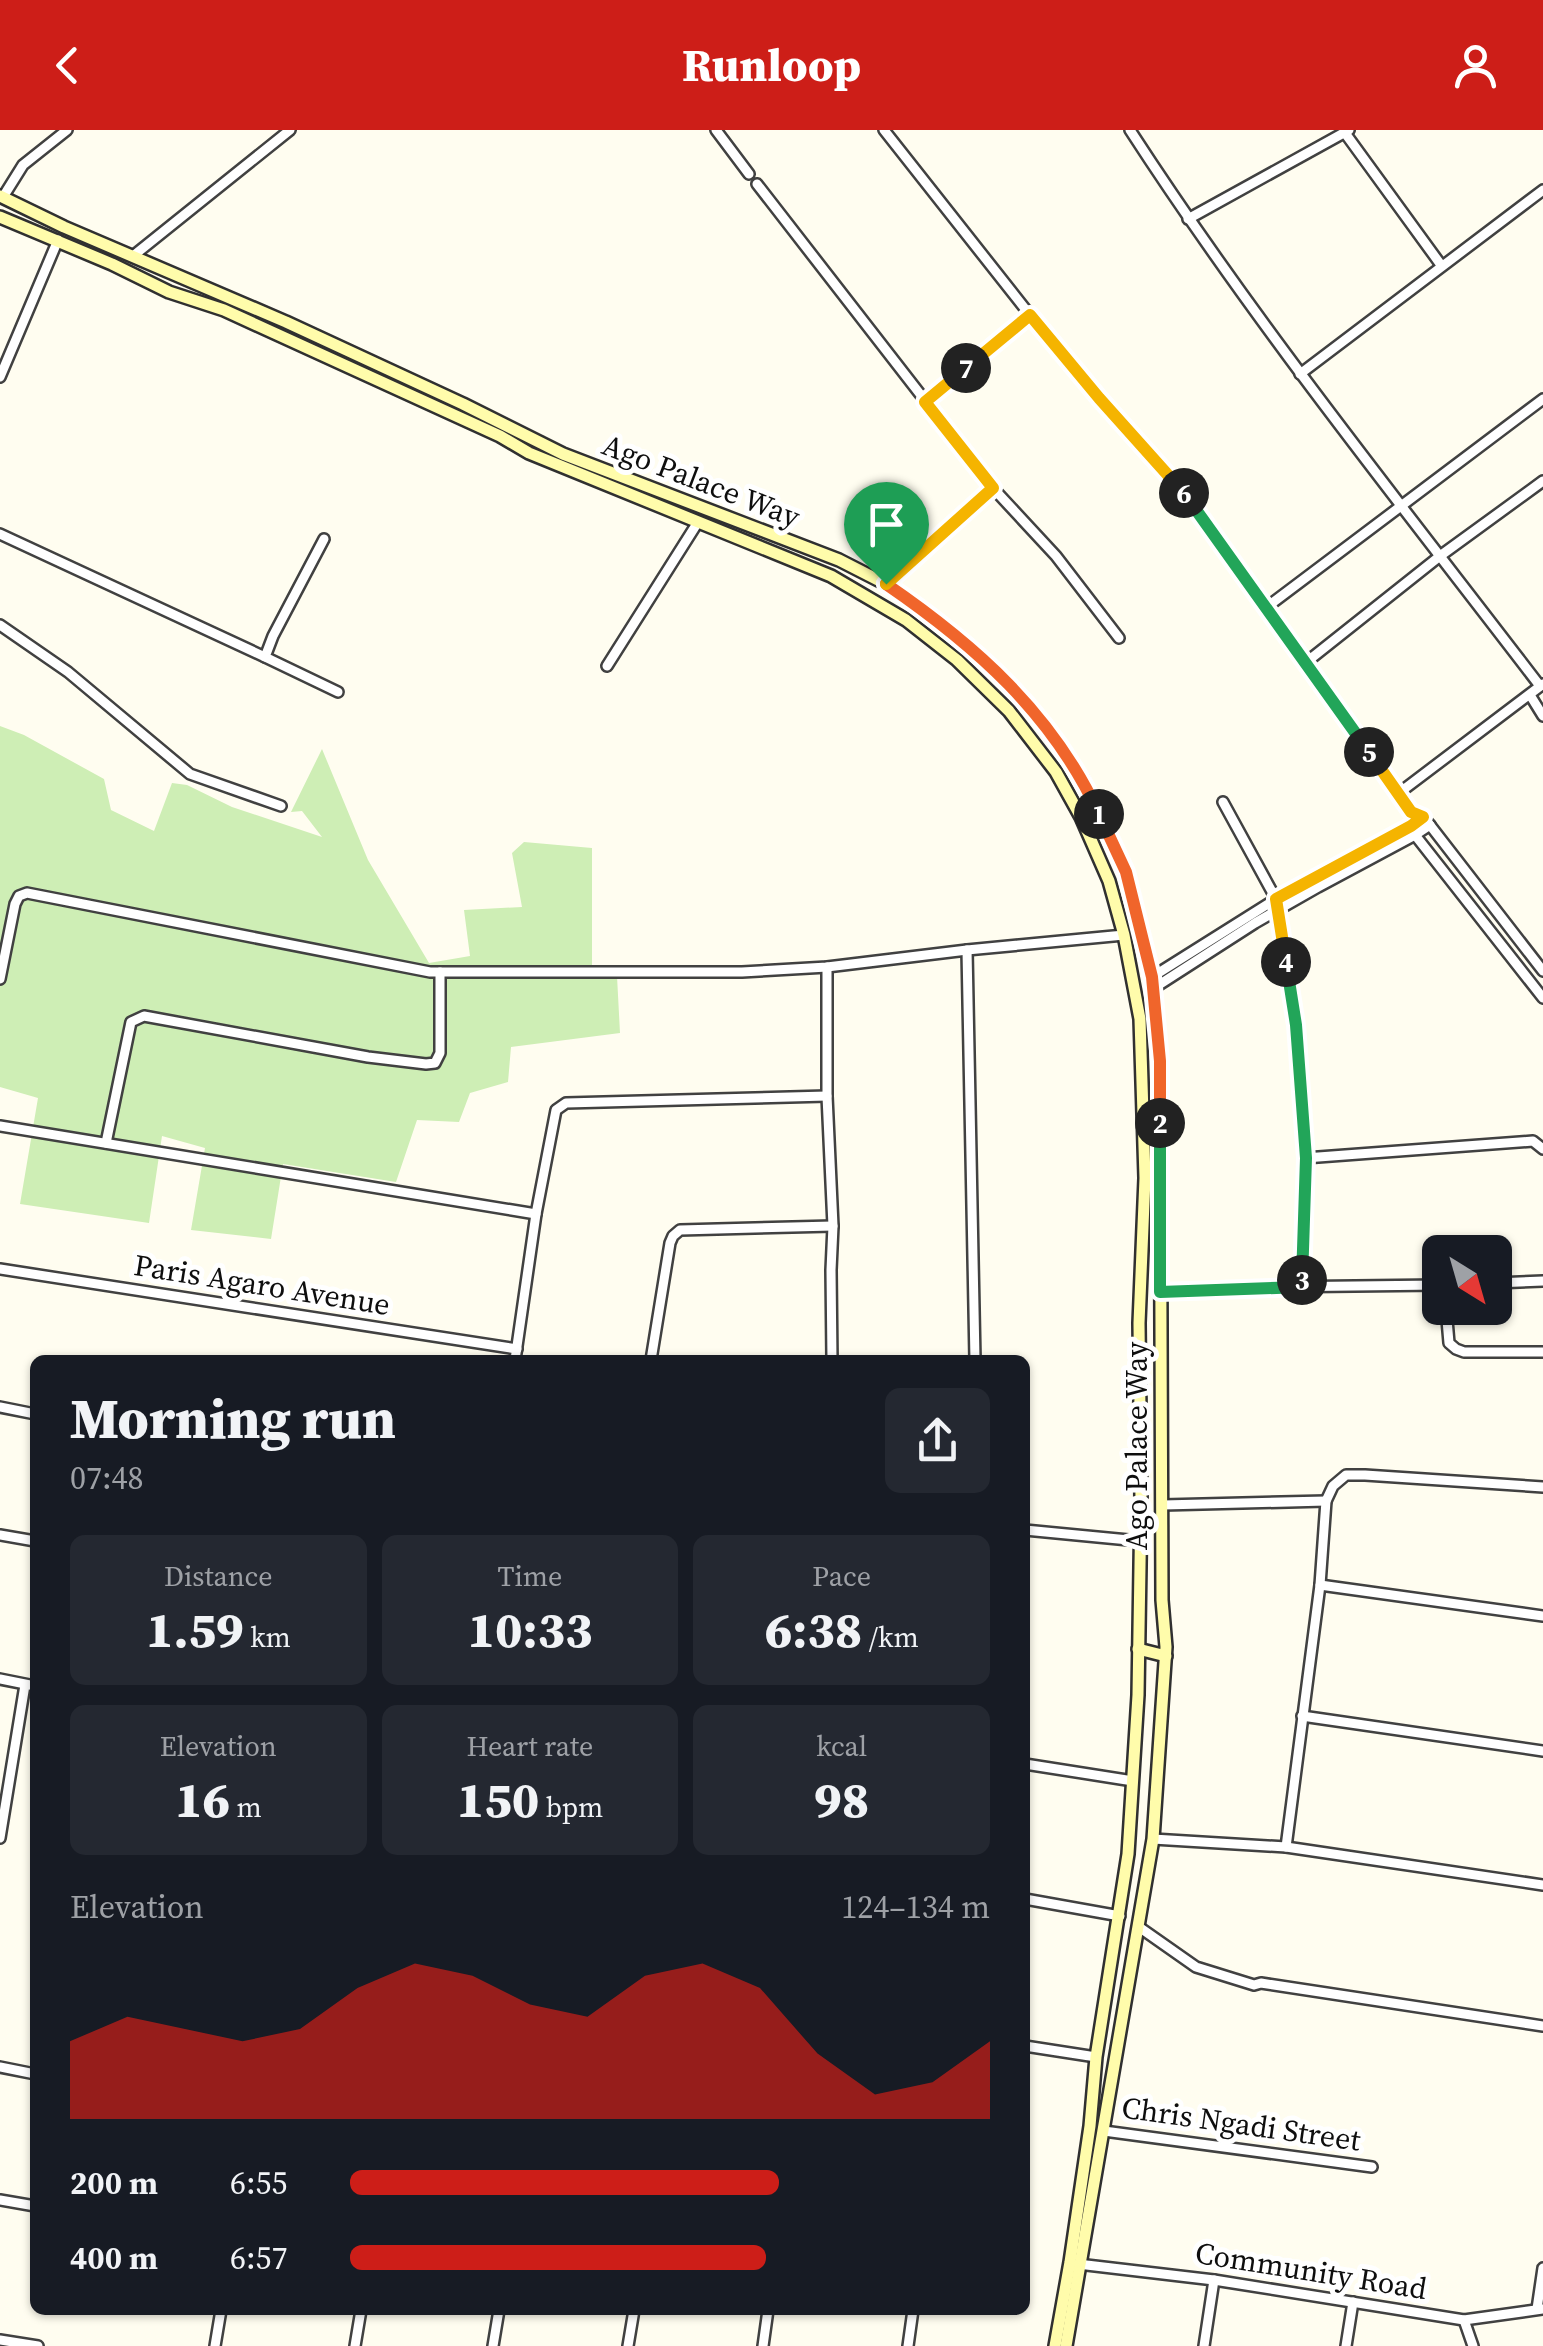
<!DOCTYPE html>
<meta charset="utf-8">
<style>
:root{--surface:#171b24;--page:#242831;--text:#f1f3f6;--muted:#9ea1a6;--accent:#cd1e18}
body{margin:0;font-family:"Source Serif 4",serif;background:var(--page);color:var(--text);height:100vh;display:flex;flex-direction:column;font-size:38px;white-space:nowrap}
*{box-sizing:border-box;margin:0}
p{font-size:32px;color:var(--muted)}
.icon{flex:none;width:55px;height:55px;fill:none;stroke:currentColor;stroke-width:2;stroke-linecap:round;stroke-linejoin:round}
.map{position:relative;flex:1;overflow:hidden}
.drawer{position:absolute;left:30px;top:1225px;width:1000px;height:960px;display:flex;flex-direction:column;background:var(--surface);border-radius:15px;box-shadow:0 2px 8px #0004}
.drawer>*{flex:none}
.needle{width:65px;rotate:143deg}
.buttons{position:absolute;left:1422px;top:1105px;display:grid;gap:20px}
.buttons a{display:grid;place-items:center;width:90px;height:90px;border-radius:15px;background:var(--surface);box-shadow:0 2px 8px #0004;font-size:50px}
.pin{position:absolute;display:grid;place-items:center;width:85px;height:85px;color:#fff;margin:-102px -42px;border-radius:50% 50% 50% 0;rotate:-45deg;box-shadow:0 0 10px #0007}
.pin .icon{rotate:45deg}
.km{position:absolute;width:50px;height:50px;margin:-25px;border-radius:50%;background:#222;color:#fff;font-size:28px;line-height:50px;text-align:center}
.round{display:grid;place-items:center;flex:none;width:105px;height:105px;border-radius:15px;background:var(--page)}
.head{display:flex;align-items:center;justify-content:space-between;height:170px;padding:0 40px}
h1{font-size:55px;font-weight:800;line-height:75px}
.figures{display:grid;grid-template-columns:repeat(3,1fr);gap:15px;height:170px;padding:10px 40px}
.figures div{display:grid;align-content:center;border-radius:15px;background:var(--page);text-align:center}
.figures b{font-size:50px;font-weight:800}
.figures small{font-size:28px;font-weight:400}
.figures p{font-size:28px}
.chart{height:280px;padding:20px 40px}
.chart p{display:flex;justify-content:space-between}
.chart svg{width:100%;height:180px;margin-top:10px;fill:var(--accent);opacity:.7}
ul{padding:0 40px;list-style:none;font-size:32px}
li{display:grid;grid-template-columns:160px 120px 1fr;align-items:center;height:75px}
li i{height:25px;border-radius:12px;background:var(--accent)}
header{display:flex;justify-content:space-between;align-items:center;height:130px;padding:0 40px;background:var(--accent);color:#fff;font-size:45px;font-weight:800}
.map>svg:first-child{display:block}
</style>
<header><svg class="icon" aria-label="back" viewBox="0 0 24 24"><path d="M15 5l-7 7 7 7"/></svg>Runloop<svg class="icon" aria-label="person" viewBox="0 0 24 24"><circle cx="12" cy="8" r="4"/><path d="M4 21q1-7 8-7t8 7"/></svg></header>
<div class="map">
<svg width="1543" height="2216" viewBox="0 0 1543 2216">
<rect width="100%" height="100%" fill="#fffdf0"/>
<!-- green -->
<polygon fill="#ceeeb5" points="0,596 24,605 104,649 111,680 154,701 172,653 187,655 232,677 322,707 302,681 291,682 322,619 368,730 429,833 470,826 464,780 522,777 512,723 524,712 592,718 592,839 617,846 620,903 511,917 508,952 470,963 459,992 417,990 396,1052 283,1034 271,1109 191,1100 205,1018 162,1006 149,1093 20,1074 38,968 0,957"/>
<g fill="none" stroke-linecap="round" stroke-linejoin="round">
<defs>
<g id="minor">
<polyline points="716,0 749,44"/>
<polyline points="884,0 1030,185 1099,268 1180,358 1267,477 1304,534 1399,663"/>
<path d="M1130 0C1255 193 1400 373 1540 556"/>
<polyline points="1345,3 1441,135"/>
<polyline points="757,54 993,358 1056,426 1119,508"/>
<polyline points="3,67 23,35 67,0"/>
<polyline points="1188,89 1349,0"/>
<polyline points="133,126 290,0"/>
<polyline points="1300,244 1543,60"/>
<polyline points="0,247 58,110"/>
<polyline points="925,272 1030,185"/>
<polyline points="0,404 265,527"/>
<polyline points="324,409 273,506 265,527 338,562"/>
<polyline points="886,454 993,358"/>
<polyline points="1267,477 1543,269"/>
<polyline points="0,495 68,542 190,644 281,676"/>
<polyline points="1304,534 1440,426 1543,351"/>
<polyline points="607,536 698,392"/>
<polyline points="1543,554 1399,663 1411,682 1411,696 1415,705 1543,868"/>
<polyline points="1530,565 1543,586"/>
<polyline points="1223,672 1276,769 1296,895 1305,1028 1302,1157"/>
<polyline points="1426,690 1543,841"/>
<polyline points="967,820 975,1230"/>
<polyline points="827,837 827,966 833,1096 831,1140 832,1230"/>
<polyline points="1152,847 1276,769 1423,687"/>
<polyline points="0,849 15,774 19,766 27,763 430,842 742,842 827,837 967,820 1124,805"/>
<polyline points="1154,858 1255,793 1318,757 1415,705 1430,695"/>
<polyline points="0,996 536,1084"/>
<polyline points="106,1013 131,892 144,886 368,927 426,934 435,933 440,923 440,842"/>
<polyline points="1305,1028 1533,1011 1543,1019"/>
<polyline points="0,1139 517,1219"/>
<polyline points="1495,1153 1543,1151"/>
<polyline points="1160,1162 1268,1157 1440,1155"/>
<polyline points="1446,1178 1449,1213 1456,1219 1464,1222 1543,1222"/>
<polyline points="515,1230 536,1084 556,980 566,973 827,966"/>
<polyline points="651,1230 670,1113 673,1106 680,1100 833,1096"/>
<polyline points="0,1277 35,1284"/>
<polyline points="1163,1375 1326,1371"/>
<polyline points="1025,1400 1139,1411"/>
<polyline points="0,1405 35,1411"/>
<polyline points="1320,1455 1543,1486"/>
<polyline points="0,1549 35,1556"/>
<polyline points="1302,1586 1543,1621"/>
<polyline points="1025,1634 1133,1651"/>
<polyline points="0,1708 25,1555"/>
<polyline points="1153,1709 1286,1717 1543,1755"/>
<polyline points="1286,1717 1320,1455 1326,1371 1333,1356 1346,1345 1365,1345 1543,1357"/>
<polyline points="1025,1769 1120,1786"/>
<polyline points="1139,1797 1196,1837 1254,1855 1261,1853 1543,1896"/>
<polyline points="1025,1916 1096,1927"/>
<polyline points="0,1937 35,1944"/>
<polyline points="1104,2001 1372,2037"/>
<polyline points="0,2070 35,2076"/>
<polyline points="1078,2134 1214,2150 1464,2190 1543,2179"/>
<polyline points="1537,2179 1543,2138"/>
<polyline points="1464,2190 1473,2216"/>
<polyline points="0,2210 38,2216"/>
<polyline points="215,2216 221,2180"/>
<polyline points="355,2216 361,2180"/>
<polyline points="493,2216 499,2180"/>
<polyline points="628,2216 634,2180"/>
<polyline points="763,2216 768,2180"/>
<polyline points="908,2216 913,2180"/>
<polyline points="1204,2216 1214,2150"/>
<polyline points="1346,2216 1353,2172"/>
</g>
<g id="secondary">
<polyline points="0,66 64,97 286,192 463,274 563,324 839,430 886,454 950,500 979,525 1026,573 1082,648 1126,742 1152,847 1160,931 1162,1470 1166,1517 1153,1709 1066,2216"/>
<polyline points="0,87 112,134 169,162 224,180 500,306 529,323 831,446 906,490 957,530 1009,581 1056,642 1081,687 1109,751 1124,805 1140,889 1145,1048 1139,1193 1141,1371 1138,1565 1128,1724 1096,1927 1090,1996 1070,2132 1055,2216"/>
<polyline points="1138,1519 1166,1526"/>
</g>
</defs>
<!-- minor casing -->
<use href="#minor" stroke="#414141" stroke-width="14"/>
<!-- secondary casing -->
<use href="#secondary" stroke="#303030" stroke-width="16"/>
<!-- minor -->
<use href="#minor" stroke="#fff" stroke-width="9"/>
<!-- secondary -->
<use href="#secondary" stroke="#fffcab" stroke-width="11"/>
</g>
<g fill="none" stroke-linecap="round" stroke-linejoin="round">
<defs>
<path id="split-1" d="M886 454C975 515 1053 584 1099 684"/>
<polyline id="split-2" points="1099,684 1126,742 1152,847 1160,931 1160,993"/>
<polyline id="split-3" points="1160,993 1160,1162 1302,1157 1302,1150"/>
<polyline id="split-4" points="1286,832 1296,895 1306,1028 1302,1150"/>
<polyline id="split-5" points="1286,832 1276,769 1411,696 1423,687 1411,682 1369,622"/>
<polyline id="split-6" points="1184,363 1369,622"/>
<polyline id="split-7" points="966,238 1030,185 1099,268 1184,363"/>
<polyline id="split-8" points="886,454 993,358 925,272 966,238"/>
</defs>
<!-- split-1 casing -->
<use href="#split-1" stroke="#fff" stroke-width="20"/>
<!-- split-2 casing -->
<use href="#split-2" stroke="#fff" stroke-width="20"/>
<!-- split-3 casing -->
<use href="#split-3" stroke="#fff" stroke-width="20"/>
<!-- split-4 casing -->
<use href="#split-4" stroke="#fff" stroke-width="20"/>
<!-- split-5 casing -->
<use href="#split-5" stroke="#fff" stroke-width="20"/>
<!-- split-6 casing -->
<use href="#split-6" stroke="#fff" stroke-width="20"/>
<!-- split-7 casing -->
<use href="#split-7" stroke="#fff" stroke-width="20"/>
<!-- split-8 casing -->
<use href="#split-8" stroke="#fff" stroke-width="20"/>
<!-- split-1 -->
<use href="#split-1" stroke="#f0652b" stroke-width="12"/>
<!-- split-2 -->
<use href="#split-2" stroke="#f0652b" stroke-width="12"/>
<!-- split-3 -->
<use href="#split-3" stroke="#22a559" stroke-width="12"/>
<!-- split-4 -->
<use href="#split-4" stroke="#22a559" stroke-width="12"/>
<!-- split-5 -->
<use href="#split-5" stroke="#f5b400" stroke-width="12"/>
<!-- split-6 -->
<use href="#split-6" stroke="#22a559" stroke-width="12"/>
<!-- split-7 -->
<use href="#split-7" stroke="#f5b400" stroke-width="12"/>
<!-- split-8 -->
<use href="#split-8" stroke="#f5b400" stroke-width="12"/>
</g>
<g text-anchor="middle" stroke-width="10" stroke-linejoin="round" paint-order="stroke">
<!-- street labels -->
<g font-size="30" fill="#0e0e0e" stroke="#fff">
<text transform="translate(701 351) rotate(21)" y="10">Ago Palace Way</text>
<text transform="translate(262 1155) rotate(9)" y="10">Paris Agaro Avenue</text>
<text transform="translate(1137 1316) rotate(-90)" y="10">Ago Palace Way</text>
<text transform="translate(1241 1994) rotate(8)" y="10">Chris Ngadi Street</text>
<text transform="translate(1311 2141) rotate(9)" y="10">Community Road</text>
</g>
</g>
</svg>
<div class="buttons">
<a><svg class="needle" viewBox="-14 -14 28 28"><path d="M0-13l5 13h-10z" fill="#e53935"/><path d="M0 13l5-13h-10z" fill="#9ea1a6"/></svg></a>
</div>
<div class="pin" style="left:886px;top:454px;background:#1e9e55"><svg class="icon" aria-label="arrive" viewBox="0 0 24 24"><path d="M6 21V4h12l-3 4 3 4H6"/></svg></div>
<b class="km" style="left:1099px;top:684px">1</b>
<b class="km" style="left:1160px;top:993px">2</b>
<b class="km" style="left:1302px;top:1150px">3</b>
<b class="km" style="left:1286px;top:832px">4</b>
<b class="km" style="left:1369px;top:622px">5</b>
<b class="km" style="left:1184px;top:363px">6</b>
<b class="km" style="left:966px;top:238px">7</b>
<section class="drawer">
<div class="head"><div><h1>Morning run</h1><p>07:48</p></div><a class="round"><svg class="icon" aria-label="share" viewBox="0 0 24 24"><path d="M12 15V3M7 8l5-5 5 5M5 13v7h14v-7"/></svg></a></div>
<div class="figures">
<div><p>Distance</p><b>1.59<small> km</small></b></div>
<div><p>Time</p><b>10:33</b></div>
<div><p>Pace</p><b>6:38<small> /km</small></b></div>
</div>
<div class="figures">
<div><p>Elevation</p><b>16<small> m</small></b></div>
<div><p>Heart rate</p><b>150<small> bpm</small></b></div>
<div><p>kcal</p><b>98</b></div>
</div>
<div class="chart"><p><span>Elevation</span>124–134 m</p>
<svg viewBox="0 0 160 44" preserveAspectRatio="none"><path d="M0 44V25L10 19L20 22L30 25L40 22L50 12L60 6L70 9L80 16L90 19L100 9L110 6L120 12L130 28L140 38L150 35L160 25V44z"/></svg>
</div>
<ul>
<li><b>200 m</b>6:55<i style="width:67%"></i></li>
<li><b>400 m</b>6:57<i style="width:65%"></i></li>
</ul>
</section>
</div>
